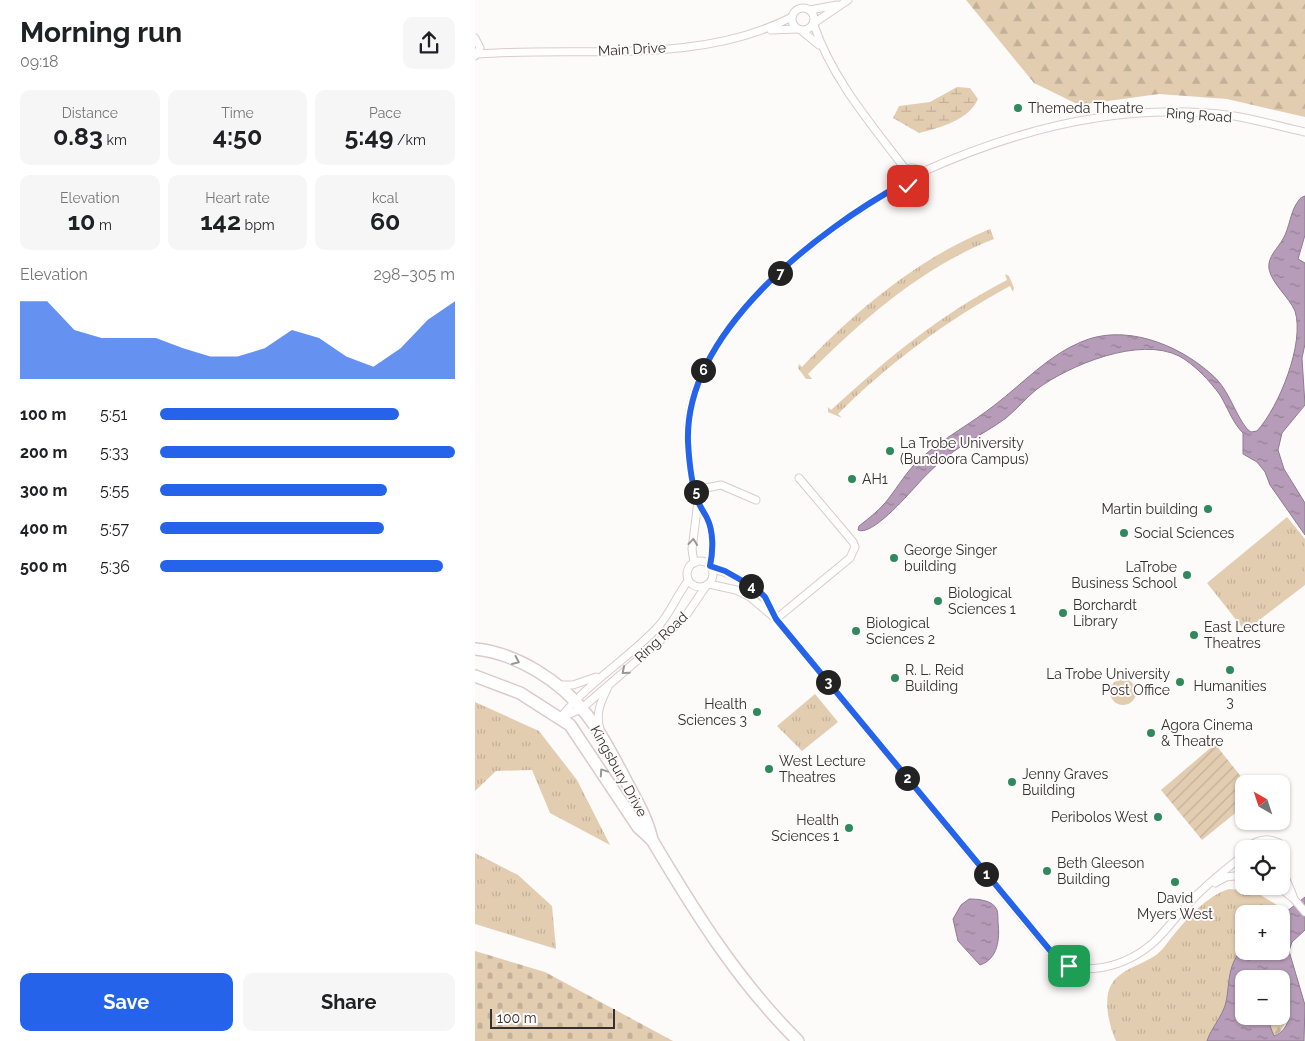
<!DOCTYPE html>
<meta charset="utf-8">
<style>
:root{--surface:#fff;--page:#f6f6f6;--text:#202124;--muted:#757577;--accent:#2563eb}
body{margin:0;font-family:Raleway,sans-serif;background:var(--page);color:var(--text);height:100vh;display:flex;flex-direction:column;font-size:19px;white-space:nowrap}
*{box-sizing:border-box;margin:0}
p{font-size:16px;color:var(--muted)}
.icon{flex:none;width:28px;height:28px;fill:none;stroke:currentColor;stroke-width:2;stroke-linecap:round;stroke-linejoin:round}
.map{position:relative;flex:1;overflow:hidden}
.drawer{display:flex;flex-direction:column;background:var(--surface);width:475px}
.drawer>*{flex:none}
.needle{width:32px;rotate:321deg}
.controls{position:absolute;left:760px;top:775px;display:grid;gap:10px}
.controls a{display:grid;place-items:center;width:55px;height:55px;border-radius:10px;background:var(--surface);box-shadow:0 1px 4px #0004;font-size:25px}
.scale{position:absolute;left:15px;bottom:12px;width:125px;box-sizing:border-box;padding-left:5px;border:2px solid #352f2f;border-top:0;font-size:14px;line-height:18px;white-space:nowrap;color:#352f2f;-webkit-text-stroke:4px #fdfafa;paint-order:stroke}
.pin{position:absolute;display:grid;place-items:center;width:42px;height:42px;color:#fff;margin:-21px;border-radius:10px;box-shadow:0 2px 8px #0006}
.km{position:absolute;width:25px;height:25px;margin:-12px;border-radius:50%;background:#222;color:#fff;font-size:14px;line-height:25px;text-align:center}
.round{display:grid;place-items:center;flex:none;width:52px;height:52px;border-radius:10px;background:var(--page)}
.headline{display:flex;align-items:center;justify-content:space-between;height:85px;padding:0 20px}
h1{font-size:28px;font-weight:700;line-height:38px}
.stats{display:grid;grid-template-columns:repeat(3,1fr);gap:8px;height:85px;padding:5px 20px}
.stats div{display:grid;align-content:center;border-radius:10px;background:var(--page);text-align:center}
.stats b{font-size:25px;font-weight:700}
.stats small{font-size:14px;font-weight:400}
.stats p{font-size:14px}
.chart{height:140px;padding:10px 20px}
.chart p{display:flex;justify-content:space-between}
.chart svg{width:100%;height:90px;margin-top:5px;fill:var(--accent);opacity:.7}
.primary-button{display:flex;gap:10px;margin-top:auto;padding:10px 20px}
.primary-button a{flex:1;height:58px;border-radius:10px;background:var(--accent);color:#fff;font-size:20px;font-weight:700;line-height:58px;text-align:center}
.primary-button a+a{background:var(--page);color:var(--text)}
ul{padding:0 20px;list-style:none;font-size:16px}
li{display:grid;grid-template-columns:80px 60px 1fr;align-items:center;height:38px}
li i{height:12px;border-radius:6px;background:var(--accent)}
main{display:flex;flex:1;min-height:0}
.map>svg:first-child{display:block}
</style>
<main>
<section class="drawer">
<div class="headline"><div><h1>Morning run</h1><p>09:18</p></div><a class="round"><svg class="icon" aria-label="share" viewBox="0 0 24 24"><path d="M12 15V3M7 8l5-5 5 5M5 13v7h14v-7"/></svg></a></div>
<div class="stats">
<div><p>Distance</p><b>0.83<small> km</small></b></div>
<div><p>Time</p><b>4:50</b></div>
<div><p>Pace</p><b>5:49<small> /km</small></b></div>
</div>
<div class="stats">
<div><p>Elevation</p><b>10<small> m</small></b></div>
<div><p>Heart rate</p><b>142<small> bpm</small></b></div>
<div><p>kcal</p><b>60</b></div>
</div>
<div class="chart"><p><span>Elevation</span>298–305 m</p>
<svg viewBox="0 0 160 44" preserveAspectRatio="none"><path d="M0 44V6L10 6L20 20L30 24L40 24L50 24L60 29L70 33L80 33L90 29L100 20L110 24L120 33L130 38L140 29L150 15L160 6V44z"/></svg>
</div>
<ul>
<li><b>100 m</b>5:51<i style="width:81%"></i></li>
<li><b>200 m</b>5:33<i style="width:100%"></i></li>
<li><b>300 m</b>5:55<i style="width:77%"></i></li>
<li><b>400 m</b>5:57<i style="width:76%"></i></li>
<li><b>500 m</b>5:36<i style="width:96%"></i></li>
</ul>
<div class="primary-button"><a>Save</a><a>Share</a></div>
</section>
<div class="map">
<svg width="830" height="1041" viewBox="0 0 830 1041">
<defs>
<pattern id="grass-tufts" width="24" height="20" patternUnits="userSpaceOnUse" patternTransform="scale(1.25)"><rect width="24" height="20" fill="#e3cdb1"/><path d="M3 7l-1-3M5 7V3M7 7l1-3M15 17l-1-3M17 17v-4M19 17l1-3" fill="none" stroke="#c3b099"/></pattern>
<pattern id="forest-firs" width="22" height="20" patternUnits="userSpaceOnUse" patternTransform="scale(1.25)"><rect width="22" height="20" fill="#e3cdb1"/><path d="M5 1l3.5 6h-7zM16 11l3.5 6h-7z" fill="#c3b099"/></pattern>
<pattern id="wetland-marsh" width="20" height="14" patternUnits="userSpaceOnUse" patternTransform="scale(1.25)"><rect width="20" height="14" fill="#e3cdb1"/><path d="M1 5h8M5 5V1M11 12h8M15 12V8" fill="none" stroke="#c3b099"/></pattern>
<pattern id="cemetery-stones" width="16" height="16" patternUnits="userSpaceOnUse" patternTransform="scale(1.25)"><rect width="16" height="16" fill="#e3cdb1"/><path d="M2 7V4a2 2 0 0 1 4 0v3zM10 15v-3a2 2 0 0 1 4 0v3z" fill="#c3b099"/></pattern>
<pattern id="garden-furrows" width="10" height="10" patternUnits="userSpaceOnUse" patternTransform="scale(1.25)"><rect width="10" height="10" fill="#e3cdb1"/><path d="M-1 1l2-2M0 10L10 0M9 11l2-2" fill="none" stroke="#c3b099"/></pattern>
<pattern id="water-ripples" width="26" height="14" patternUnits="userSpaceOnUse" patternTransform="scale(1.25)"><rect width="26" height="14" fill="#b69cb8"/><path d="M2 4q2-2 4 0t4 0M15 11q2-2 4 0t4 0" fill="none" stroke="#958096"/></pattern>
</defs>
<rect width="100%" height="100%" fill="#fdfafa"/>
<!-- grass -->
<g fill="url(#grass-tufts)">
<path d="M515 229 519 239C447 267 387 320 333 374L337 379H331L323 368 324 364 327 367C380 311 443 258 515 229Z"/>
<path d="M530 274 534 276 539 288 538 292 535 286C472 320 413 364 363 414L367 418 353 412V407L356 410C414 357 463 316 532 280Z"/>
<polygon points="812,517 830,539 830,585 770,631 732,583"/>
<circle cx="648" cy="692" r="13"/>
<polygon points="340,694 363,722 327,751 302,726"/>
<polygon points="0,702 64,731 102,780 135,845 75,813 57,770 21,771 0,791"/>
<polygon points="0,853 43,875 77,906 81,949 0,924"/>
<path d="M754 889 779 891 807 908 802 914H769V948C754 962 755 984 751 1002 748 1016 736 1028 732 1041H641C634 1026 628 1000 636 985 645 969 667 965 681 955 687 951 692 943 696 938 712 919 731 896 754 889Z"/>
</g>
<!-- forest -->
<g fill="url(#forest-firs)">
<polygon points="491,0 830,0 830,117 752,99 684,94 604,105 559,83"/>
<polygon points="806,1011 811,1011 815,1016 805,1032 799,1036 795,1026 800,1016 806,1016"/>
</g>
<!-- wetland -->
<path fill="url(#wetland-marsh)" d="M482 87 495 88 503 99C494 120 464 128 444 133L418 118 424 106 455 102Z"/>
<!-- cemetery -->
<polygon fill="url(#cemetery-stones)" points="0,951 70,972 198,1041 0,1041"/>
<!-- garden -->
<polygon fill="url(#garden-furrows)" points="740,744 772,784 769,784 769,806 727,840 686,790"/>
<!-- water -->
<g fill="url(#water-ripples)" stroke="#8f7b8f" fill-rule="evenodd">
<path d="M830 196V235L823 259 830 263V344L827 358 830 405 807 433 803 450 809 469 830 503V535L795 485 790 472 782 462 768 454V433C757 422 753 408 745 395 735 381 719 364 704 356 664 336 595 365 562 389 551 398 542 409 531 418 519 427 506 434 493 442 473 454 456 469 441 486 432 496 396 537 383 530L384 526C394 518 405 510 414 498 424 485 432 471 444 460 468 438 496 424 521 404 547 384 574 355 606 342 649 323 702 344 735 373 754 388 758 411 772 429L776 432 782 431C804 407 830 343 820 311 814 297 797 284 794 269 792 257 803 248 808 239 815 227 815 211 824 200 825 198 827 197 830 196Z"/>
<path d="M830 897V930L817 942 814 951 830 1005 829 1041H732C736 1028 748 1016 751 1002 755 983 752 963 769 948V951H806V916ZM769 979H806V1011H811L815 1016C812 1025 808 1033 799 1036L795 1026 800 1016H769Z"/>
<path d="M494 899C503 899 518 900 522 910 523 913 523 919 523 922 525 939 523 959 505 965L483 941 478 919 486 905Z"/>
</g>
<g fill="none" stroke-linecap="round" stroke-linejoin="round">
<defs>
<g id="street">
<circle cx="328" cy="19" r="11"/>
<polyline points="335,10 362,5"/>
<polyline points="339,23 373,0"/>
<path d="M339 25C357 79 397 125 431 170"/>
<polyline points="296,30 322,29"/>
<polyline points="327,31 344,45"/>
<polyline points="0,38 5,48 0,56"/>
<path d="M3 54C106 46 221 66 317 17"/>
<circle cx="437" cy="177" r="9"/>
<path d="M445 173C544 128 651 101 759 116 783 120 807 127 830 132"/>
<polyline points="221,490 246,485 281,500"/>
<circle cx="225" cy="574" r="13"/>
<polyline points="219,563 217,549 223,501"/>
<path d="M235 566C238 552 239 532 232 518 229 512 225 507 223 501 216 482 214 458 213 438 209 333 347 228 429 183"/>
<path d="M237 569C264 574 292 592 301 619"/>
<path d="M234 584 261 590 275 597 301 619 577 954C606 982 653 965 679 942 693 929 704 912 718 899 732 884 749 871 765 858"/>
<polyline points="301,619 375,558 380,547 378,542 324,478"/>
<polyline points="83,685 98,685 121,677"/>
<path d="M87 716C114 682 151 660 181 629 195 615 201 596 213 581"/>
<polyline points="85,718 106,709 188,638 212,614 231,586"/>
<path d="M125 729C120 714 126 701 133 687"/>
<path d="M771 849C781 840 792 837 804 843L808 849 806 867"/>
<polyline points="769,852 764,863 769,875"/>
<polyline points="806,867 818,896"/>
<polyline points="740,883 751,877 768,875"/>
<polyline points="803,886 819,899 830,912"/>
</g>
<g id="primary">
<path d="M0 649C42 653 87 682 112 715 127 734 138 756 149 777 160 798 172 817 177 840"/>
<path d="M0 676 45 693 95 725 163 827 177 840C221 914 262 980 323 1041"/>
</g>
</defs>
<!-- street casing -->
<use href="#street" stroke="#dbcbcb" stroke-width="9"/>
<!-- primary casing -->
<use href="#primary" stroke="#dbcbcb" stroke-width="14"/>
<!-- street -->
<use href="#street" stroke="#fff" stroke-width="7"/>
<!-- primary -->
<use href="#primary" stroke="#fff" stroke-width="11"/>
</g>
<!-- one-way arrows -->
<defs><path id="oneway-chevron" d="M-2-3.5L2.5 0L-2 3.5" fill="none" stroke-width="1.6" stroke-linecap="round" stroke-linejoin="round" transform="scale(1.25)"/></defs>
<g stroke="#9a9797">
<use href="#oneway-chevron" transform="translate(218 542) rotate(-85)"/>
<use href="#oneway-chevron" transform="translate(41 661) rotate(25)"/>
<use href="#oneway-chevron" transform="translate(150 671) rotate(140)"/>
<use href="#oneway-chevron" transform="translate(128 772) rotate(-124)"/>
</g>
<g fill="none" stroke-linecap="round" stroke-linejoin="round">
<defs>
<path id="route" d="M433 186 429 183C343 230 209 332 213 442 214 460 216 484 223 501 225 507 229 512 232 518 239 532 238 552 235 566L250 571 282 589 290 597 301 619 578 954 594 966"/>
</defs>
<!-- route casing -->
<use href="#route" stroke="#fff" stroke-width="10"/>
<!-- route -->
<use href="#route" stroke="#2563eb" stroke-width="6"/>
</g>
<!-- markers -->
<g fill="#30885d" stroke="#fdfafa" stroke-width="2">
<circle cx="543" cy="108" r="5"/>
<circle cx="415" cy="451" r="5"/>
<circle cx="377" cy="479" r="5"/>
<circle cx="733" cy="509" r="5"/>
<circle cx="649" cy="533" r="5"/>
<circle cx="419" cy="558" r="5"/>
<circle cx="712" cy="575" r="5"/>
<circle cx="463" cy="601" r="5"/>
<circle cx="588" cy="613" r="5"/>
<circle cx="381" cy="631" r="5"/>
<circle cx="719" cy="635" r="5"/>
<circle cx="755" cy="670" r="5"/>
<circle cx="420" cy="678" r="5"/>
<circle cx="705" cy="682" r="5"/>
<circle cx="282" cy="712" r="5"/>
<circle cx="676" cy="733" r="5"/>
<circle cx="294" cy="769" r="5"/>
<circle cx="537" cy="782" r="5"/>
<circle cx="683" cy="817" r="5"/>
<circle cx="374" cy="828" r="5"/>
<circle cx="572" cy="871" r="5"/>
<circle cx="700" cy="882" r="5"/>
</g>
<g text-anchor="middle" stroke-width="4" stroke-linejoin="round" paint-order="stroke">
<!-- street labels -->
<g font-size="14" fill="#352f2f" stroke="#fdfafa">
<text transform="translate(157 49) rotate(-3)" y="5">Main Drive</text>
<text transform="translate(724 115) rotate(4)" y="5">Ring Road</text>
<text transform="translate(186 637) rotate(-43)" y="5">Ring Road</text>
<text transform="translate(144 771) rotate(61)" y="5">Kingsbury Drive</text>
</g>
<!-- poi labels -->
<g font-size="14" fill="#352f2f" stroke="#fdfafa" text-anchor="start">
<text x="553" y="113">Themeda Theatre</text>
<text x="425" y="448">La Trobe University<tspan x="425" dy="16">(Bundoora Campus)</tspan></text>
<text x="387" y="484">AH1</text>
<text x="723" y="514" text-anchor="end">Martin building</text>
<text x="659" y="538">Social Sciences</text>
<text x="429" y="555">George Singer<tspan x="429" dy="16">building</tspan></text>
<text x="702" y="572" text-anchor="end">LaTrobe<tspan x="702" dy="16">Business School</tspan></text>
<text x="473" y="598">Biological<tspan x="473" dy="16">Sciences 1</tspan></text>
<text x="598" y="610">Borchardt<tspan x="598" dy="16">Library</tspan></text>
<text x="391" y="628">Biological<tspan x="391" dy="16">Sciences 2</tspan></text>
<text x="729" y="632">East Lecture<tspan x="729" dy="16">Theatres</tspan></text>
<text x="430" y="675">R. L. Reid<tspan x="430" dy="16">Building</tspan></text>
<text x="695" y="679" text-anchor="end">La Trobe University<tspan x="695" dy="16">Post Office</tspan></text>
<text x="755" y="691" text-anchor="middle">Humanities<tspan x="755" dy="16">3</tspan></text>
<text x="272" y="709" text-anchor="end">Health<tspan x="272" dy="16">Sciences 3</tspan></text>
<text x="686" y="730">Agora Cinema<tspan x="686" dy="16">&amp; Theatre</tspan></text>
<text x="304" y="766">West Lecture<tspan x="304" dy="16">Theatres</tspan></text>
<text x="547" y="779">Jenny Graves<tspan x="547" dy="16">Building</tspan></text>
<text x="673" y="822" text-anchor="end">Peribolos West</text>
<text x="364" y="825" text-anchor="end">Health<tspan x="364" dy="16">Sciences 1</tspan></text>
<text x="582" y="868">Beth Gleeson<tspan x="582" dy="16">Building</tspan></text>
<text x="700" y="903" text-anchor="middle">David<tspan x="700" dy="16">Myers West</tspan></text>
</g>
</g>
</svg>
<div class="controls">
<a><svg class="needle" viewBox="-14 -14 28 28"><path d="M0-13l5 13h-10z" fill="#e53935"/><path d="M0 13l5-13h-10z" fill="#757577"/></svg></a>
<a><svg class="icon" aria-label="locate" viewBox="0 0 24 24"><circle cx="12" cy="12" r="6"/><path d="M12 2v4M12 18v4M2 12h4M18 12h4"/></svg></a>
<a>+</a>
<a>−</a>
</div>
<div class="scale">100 m</div>
<div class="pin" style="left:594px;top:966px;background:#1e9e55"><svg class="icon" aria-label="arrive" viewBox="0 0 24 24"><path d="M6 21V4h12l-3 4 3 4H6"/></svg></div>
<div class="pin" style="left:433px;top:186px;background:#d93025"><svg class="icon" aria-label="check" viewBox="0 0 24 24"><path d="M5 12l5 5 9-10"/></svg></div>
<b class="km" style="left:511px;top:874px">1</b>
<b class="km" style="left:432px;top:778px">2</b>
<b class="km" style="left:353px;top:682px">3</b>
<b class="km" style="left:276px;top:586px">4</b>
<b class="km" style="left:221px;top:492px">5</b>
<b class="km" style="left:228px;top:370px">6</b>
<b class="km" style="left:305px;top:273px">7</b>
</div>
</main>
